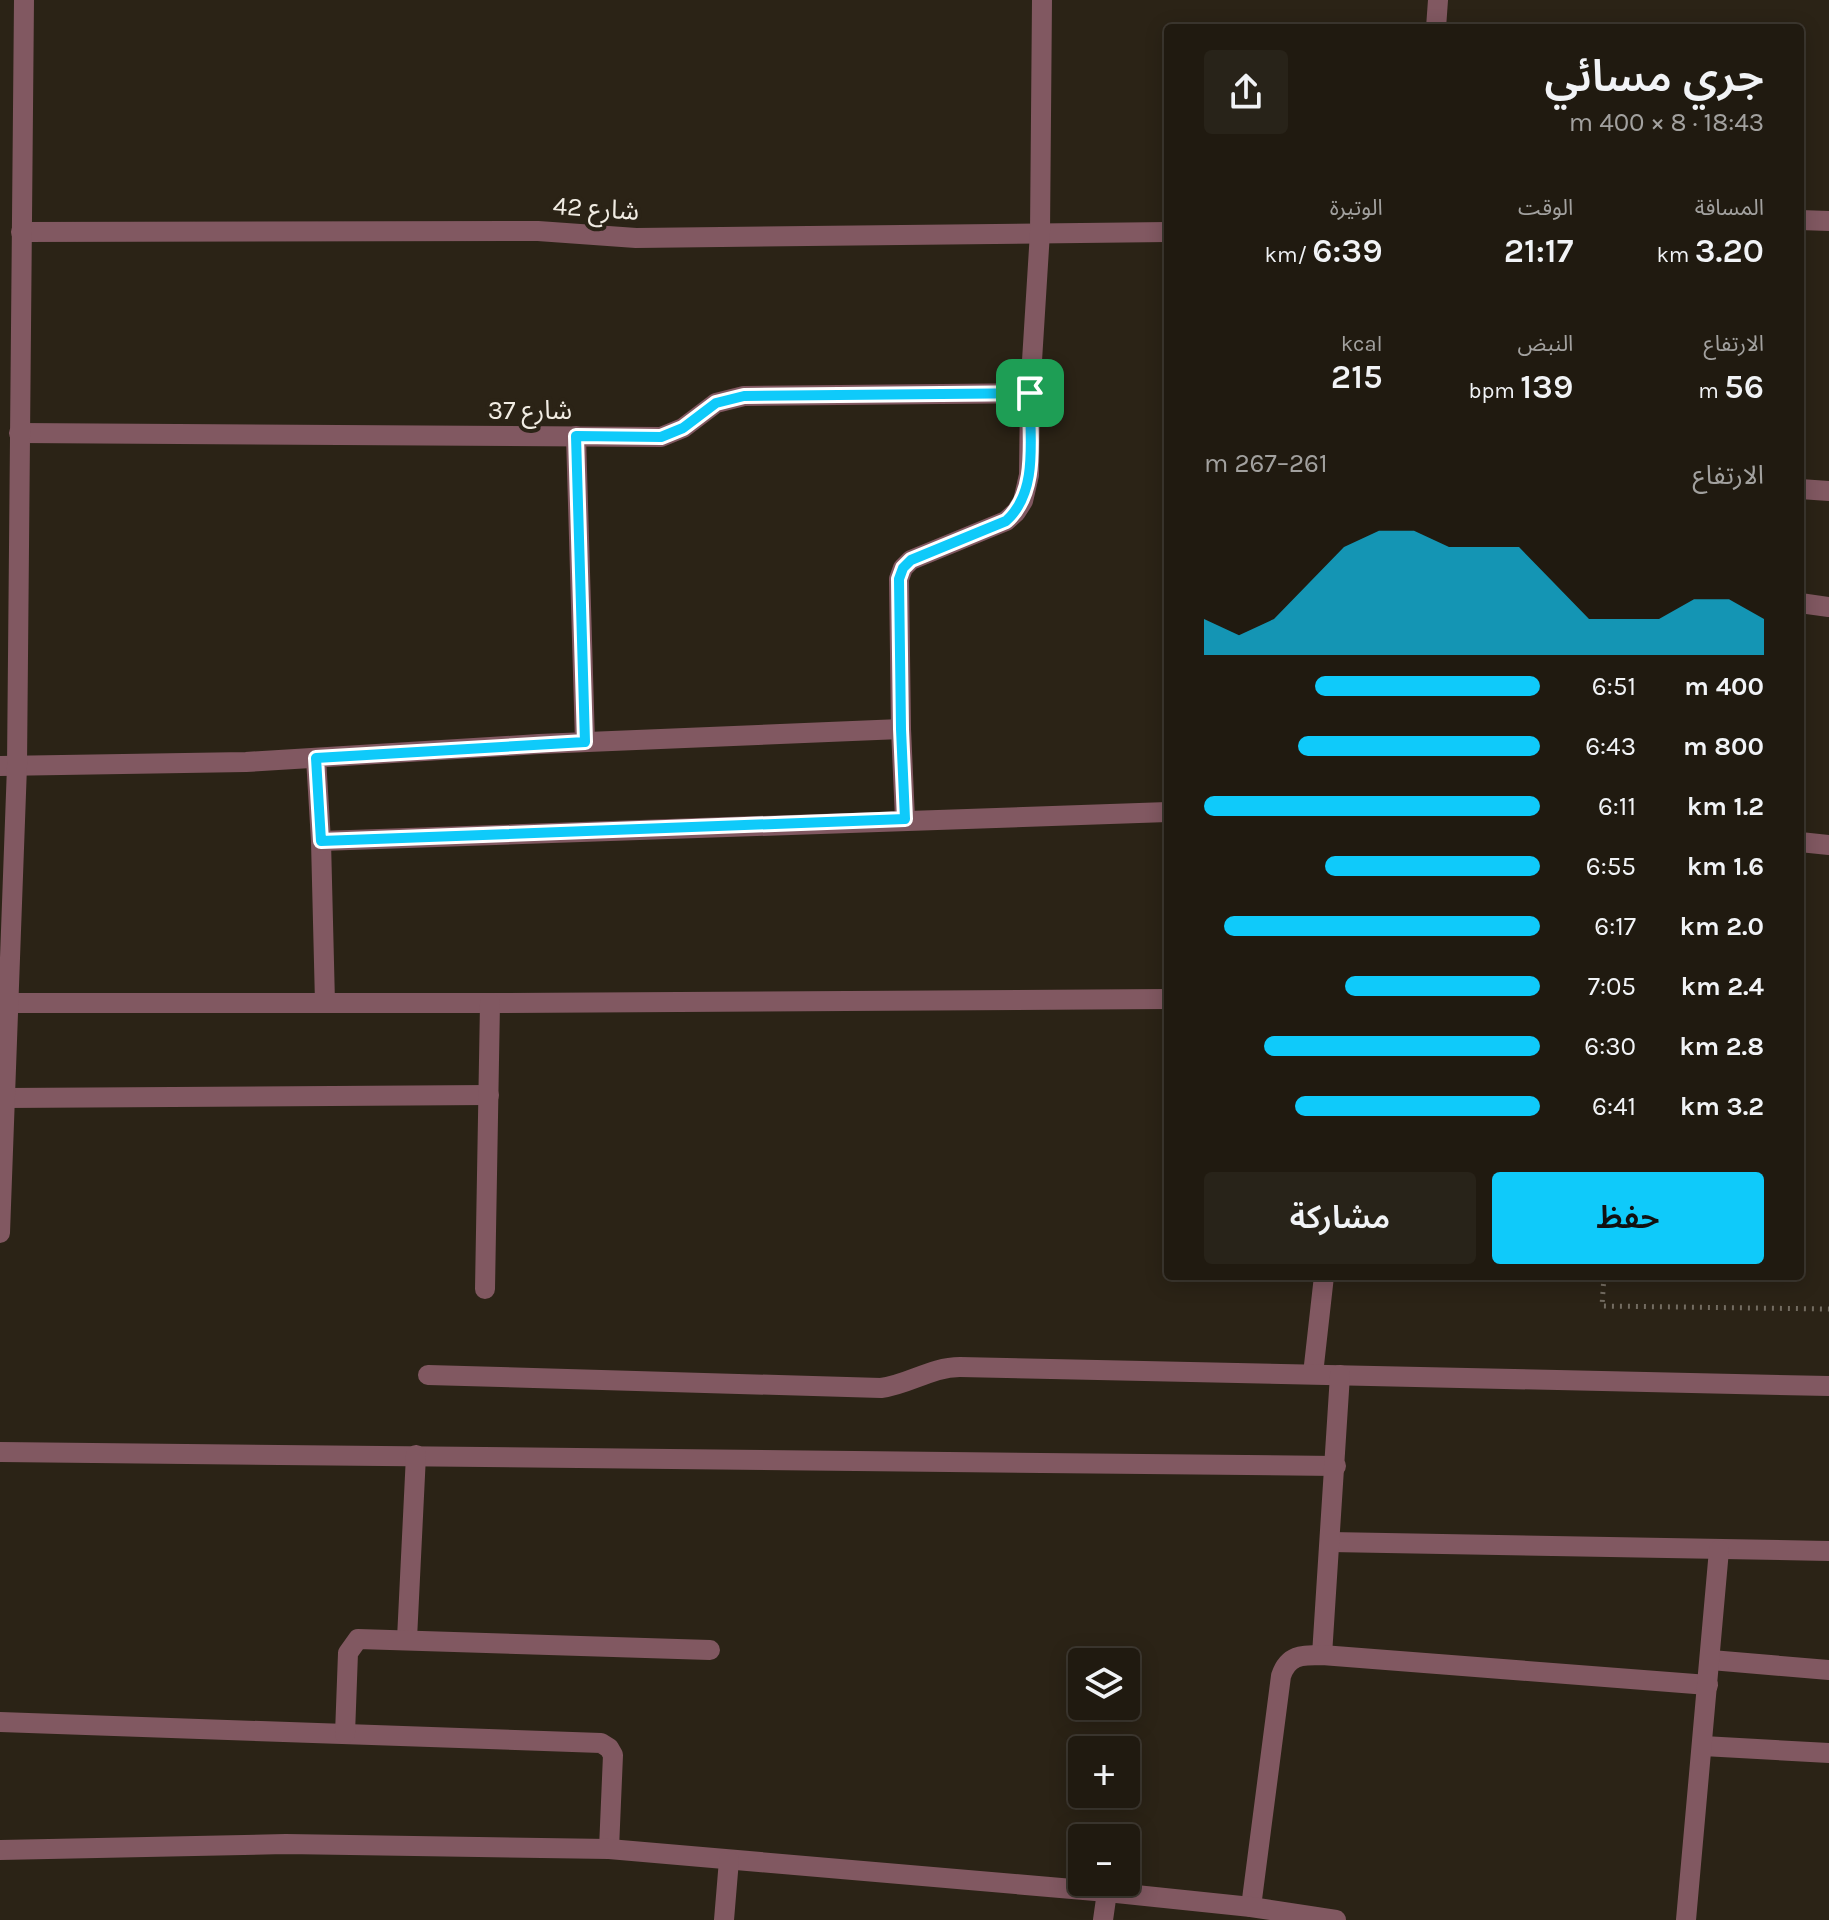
<!DOCTYPE html>
<html lang="ar">
<meta charset="utf-8">
<style>
:root{--surface:#201a10;--page:#282319;--text:#f1f3f6;--muted:#a2a19f;--line:#3d3830;--accent:#0fcafa}
body{margin:0;font-family:Karla,"Noto Sans Arabic",sans-serif;background:var(--page);color:var(--text);direction:rtl;height:100vh;display:flex;flex-direction:column;font-size:30px;white-space:nowrap}
*{box-sizing:border-box;margin:0}
p{font-size:26px;color:var(--muted)}
.icon{flex:none;width:44px;height:44px;fill:none;stroke:currentColor;stroke-width:2;stroke-linecap:round;stroke-linejoin:round}
.map{position:relative;flex:1;overflow:hidden;direction:ltr}
.side{position:absolute;left:1164px;top:24px;width:640px;height:1256px;display:flex;flex-direction:column;background:var(--surface);border-radius:8px;box-shadow:0 4px 20px #0003,0 0 0 2px var(--line);direction:rtl}
.side>*{flex:none}
.controls{position:absolute;left:1068px;top:1648px;display:grid;gap:16px}
.controls a{display:grid;place-items:center;width:72px;height:72px;border-radius:8px;background:var(--surface);box-shadow:0 4px 20px #0003,0 0 0 2px var(--line);font-size:40px}
.pin{position:absolute;display:grid;place-items:center;width:68px;height:68px;color:#fff;margin:-34px;border-radius:16px;box-shadow:0 4px 12px #0006}
.round{display:grid;place-items:center;flex:none;width:84px;height:84px;border-radius:8px;background:var(--page)}
.headline{display:flex;align-items:center;justify-content:space-between;height:136px;padding:0 40px}
h1{font-size:44px;font-weight:600;line-height:60px}
.metrics{display:grid;grid-template-columns:repeat(3,1fr);gap:12px;height:136px;padding:8px 40px}
.metrics div{display:grid;align-content:center}
.metrics b{font-size:34px;font-weight:600}
.metrics small{font-size:22px;font-weight:400}
.metrics p{font-size:22px}
.chart{height:224px;padding:16px 40px}
.chart p{display:flex;justify-content:space-between}
.chart svg{width:100%;height:144px;margin-top:8px;fill:var(--accent);opacity:.7}
.button{display:flex;gap:16px;margin-top:auto;padding:16px 40px}
.button a{flex:1;height:92px;border-radius:8px;background:var(--accent);color:#111;font-size:32px;font-weight:600;line-height:92px;text-align:center}
.button a+a{background:var(--page);color:var(--text)}
ul{padding:0 40px;list-style:none;font-size:26px}
li{display:grid;grid-template-columns:128px 96px 1fr;align-items:center;height:60px}
li i{height:20px;border-radius:10px;background:var(--accent)}
.map>svg:first-child{display:block}
</style>
<div class="map">
<svg width="1829" height="1920" viewBox="0 0 1829 1920">
<rect width="100%" height="100%" fill="#2b2316"/>
<g fill="none" stroke-linecap="round" stroke-linejoin="round">
<!-- path -->
<polyline stroke="#736c61" stroke-width="5" stroke-dasharray="2 6" stroke-linecap="butt" points="1604,1276 1602,1306 1829,1309"/>
<!-- minor -->
<g stroke="#815861" stroke-width="20">
<polyline points="1436,28 1438,0"/>
<polyline points="1800,220 1829,221"/>
<polyline points="21,232 538,231 636,238 1168,232"/>
<polyline points="19,433 661,437 683,428 716,403 744,396 1030,393"/>
<polyline points="576,436 585,742"/>
<polyline points="1800,489 1829,491"/>
<polyline points="1800,603 1829,607"/>
<polyline points="316,758 321,841 325,1003"/>
<polyline points="0,766 246,762 539,744 901,729"/>
<polyline points="905,819 901,729 899,579 903,568 911,560 1006,521 1016,512 1023,501 1029,475 1030,393 1040,232 1042,0"/>
<polyline points="321,841 1168,812"/>
<polyline points="1800,842 1829,845"/>
<polyline points="0,1003 490,1003 1168,999"/>
<polyline points="5,1098 489,1095"/>
<polyline points="0,1233 17,766 24,0"/>
<polyline points="485,1289 490,1003"/>
<polyline points="1313,1374 1324,1276"/>
<path d="M428 1375 881 1388C910 1384 931 1367 960 1367L1829 1386"/>
<polyline points="0,1452 1336,1466"/>
<polyline points="1330,1542 1829,1551"/>
<polyline points="407,1639 416,1455"/>
<polyline points="1322,1655 1340,1375"/>
<polyline points="1711,1660 1829,1670"/>
<polyline points="0,1722 601,1743 609,1748 613,1755 609,1849"/>
<polyline points="345,1734 348,1653 358,1639 710,1650"/>
<polyline points="1703,1746 1829,1753"/>
<polyline points="0,1850 286,1844 609,1849 1107,1892"/>
<path d="M1251 1907 1281 1676C1288 1655 1301 1655 1322 1655L1708 1685"/>
<polyline points="724,1920 729,1860"/>
<polyline points="1103,1920 1107,1892 1251,1907 1336,1920"/>
<polyline points="1686,1920 1719,1550"/>
</g>
</g>
<g fill="none" stroke-linecap="round" stroke-linejoin="round">
<defs>
<path id="route" d="M1030 393C1029 435 1040 491 1006 521L911 560 903 568 899 579 901 729 905 819 321 841 316 758 585 742 576 436 661 437 683 428 716 403 744 396Z"/>
</defs>
<!-- route casing -->
<use href="#route" stroke="#fff" stroke-width="16"/>
<!-- route -->
<use href="#route" stroke="#0fcafa" stroke-width="10"/>
</g>
<g text-anchor="middle" stroke-width="8" stroke-linejoin="round" paint-order="stroke">
<!-- street labels -->
<g font-size="26" fill="#f1ece3" stroke="#2b2316">
<text transform="translate(596 208) rotate(4)" y="9">شارع 42</text>
<text x="530" y="419">شارع 37</text>
</g>
</g>
</svg>
<div class="controls">
<a><svg class="icon" aria-label="layers" viewBox="0 0 24 24"><path d="M12 4l9 5-9 5-9-5zM3 14l9 5 9-5"/></svg></a>
<a>+</a>
<a>−</a>
</div>
<div class="pin" style="left:1030px;top:393px;background:#1e9e55"><svg class="icon" aria-label="arrive" viewBox="0 0 24 24"><path d="M6 21V4h12l-3 4 3 4H6"/></svg></div>
<section class="side">
<div class="headline"><div><h1>جري مسائي</h1><p>18:43 · 8 × 400 m</p></div><a class="round"><svg class="icon" aria-label="share" viewBox="0 0 24 24"><path d="M12 15V3M7 8l5-5 5 5M5 13v7h14v-7"/></svg></a></div>
<div class="metrics">
<div><p>المسافة</p><b>3.20<small> km</small></b></div>
<div><p>الوقت</p><b>21:17</b></div>
<div><p>الوتيرة</p><b>6:39<small> /km</small></b></div>
</div>
<div class="metrics">
<div><p>الارتفاع</p><b>56<small> m</small></b></div>
<div><p>النبض</p><b>139<small> bpm</small></b></div>
<div><p>kcal</p><b>215</b></div>
</div>
<div class="chart"><p><span>الارتفاع</span>261–267 m</p>
<svg viewBox="0 0 160 44" preserveAspectRatio="none"><path d="M0 44V33L10 38L20 33L30 22L40 11L50 6L60 6L70 11L80 11L90 11L100 22L110 33L120 33L130 33L140 27L150 27L160 33V44z"/></svg>
</div>
<ul>
<li><b>400 m</b>6:51<i style="width:67%"></i></li>
<li><b>800 m</b>6:43<i style="width:72%"></i></li>
<li><b>1.2 km</b>6:11<i style="width:100%"></i></li>
<li><b>1.6 km</b>6:55<i style="width:64%"></i></li>
<li><b>2.0 km</b>6:17<i style="width:94%"></i></li>
<li><b>2.4 km</b>7:05<i style="width:58%"></i></li>
<li><b>2.8 km</b>6:30<i style="width:82%"></i></li>
<li><b>3.2 km</b>6:41<i style="width:73%"></i></li>
</ul>
<div class="button"><a>حفظ</a><a>مشاركة</a></div>
</section>
</div>
